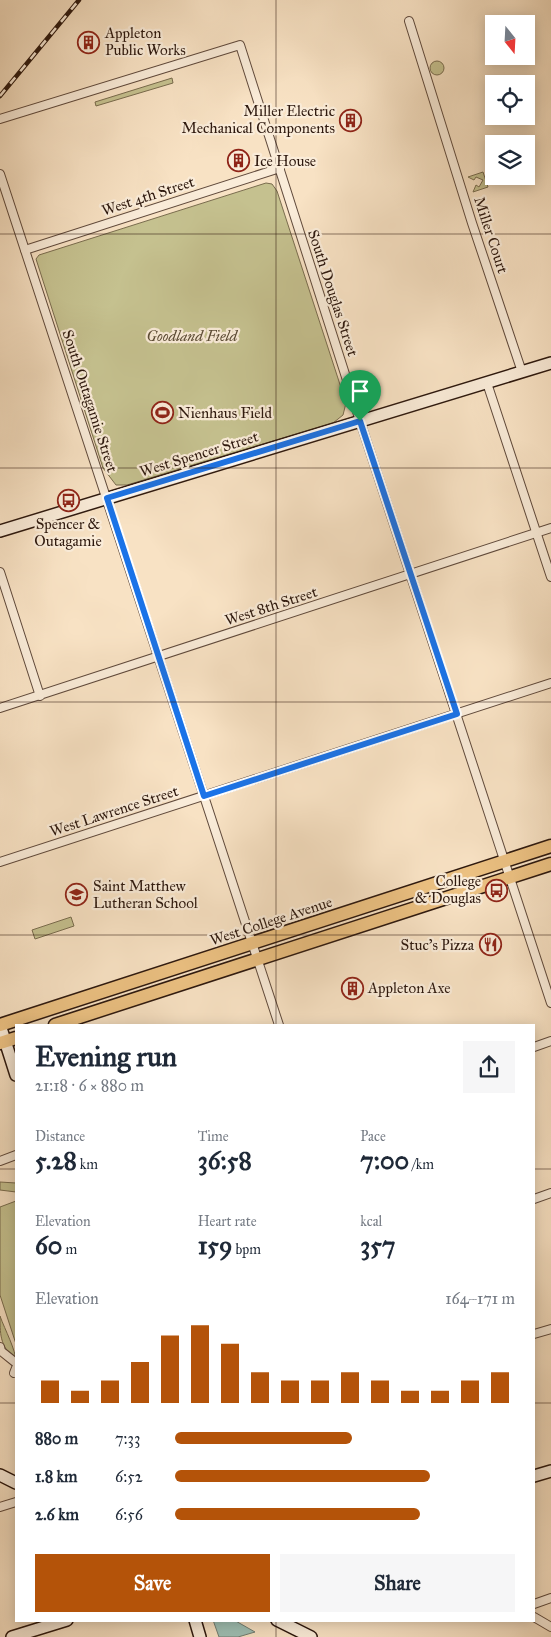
<!DOCTYPE html>
<meta charset="utf-8">
<style>
:root{--surface:#fff;--page:#f6f6f7;--text:#1f2937;--muted:#747a83;--accent:#b45309}
body{margin:0;font-family:"IM FELL Great Primer",serif;background:var(--page);color:var(--text);height:100vh;display:flex;flex-direction:column;font-size:19px;white-space:nowrap}
*{box-sizing:border-box;margin:0}
p{font-size:16px;color:var(--muted)}
.icon{flex:none;width:28px;height:28px;fill:none;stroke:currentColor;stroke-width:2;stroke-linecap:round;stroke-linejoin:round}
.map{position:relative;flex:1;overflow:hidden}
.sheet{position:absolute;left:15px;top:1024px;width:520px;height:598px;display:flex;flex-direction:column;background:var(--surface);border-radius:0px;box-shadow:0 2px 12px #0003}
.sheet>*{flex:none}
.needle{width:32px;rotate:162deg}
.buttons{position:absolute;left:485px;top:15px;display:grid;gap:10px}
.buttons a{display:grid;place-items:center;width:50px;height:50px;border-radius:0px;background:var(--surface);box-shadow:0 2px 12px #0003;font-size:25px}
.pin{position:absolute;display:grid;place-items:center;width:42px;height:42px;color:#fff;margin:-51px -21px;border-radius:50% 50% 50% 0;rotate:-45deg;box-shadow:0 0 5px #0007}
.pin .icon{rotate:45deg}
.round{display:grid;place-items:center;flex:none;width:52px;height:52px;border-radius:0px;background:var(--page)}
.summary{display:flex;align-items:center;justify-content:space-between;height:85px;padding:0 20px}
h1{font-size:28px;font-weight:700;line-height:38px}
.figures{display:grid;grid-template-columns:repeat(3,1fr);gap:8px;height:85px;padding:5px 20px}
.figures div{display:grid;align-content:center}
.figures b{font-size:25px;font-weight:700}
.figures small{font-size:14px;font-weight:400}
.figures p{font-size:14px}
.chart{height:140px;padding:10px 20px}
.chart p{display:flex;justify-content:space-between}
.chart svg{width:100%;height:90px;margin-top:5px;stroke:var(--accent);stroke-width:6}
.action{display:flex;gap:10px;margin-top:auto;padding:10px 20px}
.action a{flex:1;height:58px;border-radius:0px;background:var(--accent);color:#fff;font-size:20px;font-weight:700;line-height:58px;text-align:center}
.action a+a{background:var(--page);color:var(--text)}
ul{padding:0 20px;list-style:none;font-size:16px}
li{display:grid;grid-template-columns:80px 60px 1fr;align-items:center;height:38px}
li i{height:12px;border-radius:6px;background:var(--accent)}
.map>svg:first-child{display:block}
</style>
<div class="map">
<svg width="551" height="1637" viewBox="0 0 551 1637">
<rect width="100%" height="100%" fill="#f8e2c4"/>
<filter id="stains"><feTurbulence type="fractalNoise" baseFrequency=".004" numOctaves="4"/><feColorMatrix values="0 0 0 0 .2 0 0 0 0 .09 0 0 0 0 .02 0 0 0 .5 -.17"/></filter>
<radialGradient id="worn" r=".72"><stop offset=".6" stop-color="#630" stop-opacity="0"/><stop offset="1" stop-color="#630" stop-opacity=".3"/></radialGradient>
<!-- green -->
<g fill="#c5c18f" stroke="#796c4e">
<circle cx="437" cy="68" r="7"/>
<polygon points="172,78 173,83 96,106 95,102"/>
<polygon points="483,172 488,187 473,192 476,185 479,187 483,180 476,177 474,180 468,177"/>
<polygon points="266,183 272,184 277,191 346,403 343,415 333,423 127,485 116,485 103,468 36,259 39,255"/>
<polygon points="71,917 74,926 35,939 32,930"/>
<polygon points="0,1182 16,1183 16,1192 0,1190"/>
<polygon points="16,1201 16,1344 0,1295 0,1207"/>
<path d="M0 1316C5 1330 16 1350 16 1362 1 1345 0 1339 0 1316Z"/>
</g>
<!-- water -->
<polygon fill="#9dbeb3" stroke="#707c71" points="213,1620 234,1620 255,1632 238,1637 219,1637"/>
<g fill="none" stroke-linecap="round" stroke-linejoin="round">
<defs>
<g id="street">
<polyline points="409,21 472,223 522,372"/>
<polyline points="0,119 240,45 360,421 551,1003"/>
<polyline points="0,174 279,1025"/>
<polyline points="25,250 280,168"/>
<polyline points="487,383 551,577"/>
<polyline points="0,572 40,696"/>
<polyline points="0,708 551,528"/>
<polyline points="0,862 551,683"/>
<polyline points="534,1047 551,1041"/>
<polyline points="0,1161 16,1155"/>
<polyline points="534,1199 551,1193"/>
<polyline points="534,1334 551,1329"/>
<polyline points="0,1347 1,1351 16,1363"/>
<polyline points="14,1373 16,1368"/>
<polyline points="0,1507 16,1502"/>
<polyline points="534,1604 551,1598"/>
<polyline points="534,1617 551,1627"/>
</g>
<g id="secondary">
<polyline points="0,531 551,363"/>
<polyline points="0,1025 16,1075"/>
<polyline points="0,1475 16,1483"/>
<polyline points="534,1476 551,1471"/>
<polyline points="195,1620 200,1637"/>
<polyline points="277,1620 311,1637"/>
<polyline points="12,1637 67,1620"/>
</g>
<g id="primary">
<polyline points="0,1025 551,846"/>
<polyline points="55,1025 551,864"/>
<polyline points="0,1043 16,1038"/>
</g>
</defs>
<!-- street casing -->
<use href="#street" stroke="#604a3c" stroke-width="10"/>
<!-- secondary casing -->
<use href="#secondary" stroke="#2d180e" stroke-width="14"/>
<!-- primary casing -->
<use href="#primary" stroke="#2d180e" stroke-width="15"/>
<!-- street -->
<use href="#street" stroke="#faecd9" stroke-width="8"/>
<!-- secondary -->
<use href="#secondary" stroke="#faecd9" stroke-width="11"/>
<!-- primary -->
<use href="#primary" stroke="#ecc182" stroke-width="12"/>
<defs>
<polyline id="rail" points="0,96 79,0"/>
</defs>
<!-- rail casing -->
<use href="#rail" stroke="#2d180e" stroke-width="4.5"/>
<!-- rail -->
<use href="#rail" stroke="#faecd9" stroke-width="2.5" stroke-dasharray="8" stroke-linecap="butt"/>
</g>
<g fill="none" stroke-linecap="round" stroke-linejoin="round">
<defs>
<polygon id="route" points="360,421 457,714 204,796 107,498"/>
</defs>
<!-- route casing -->
<use href="#route" stroke="#fff" stroke-width="10"/>
<!-- route -->
<use href="#route" stroke="#1a73e8" stroke-width="6"/>
</g>
<!-- grid -->
<path fill="none" stroke="#2d180e" stroke-width="1" stroke-opacity="0.55" d="M276 0V1025M0 234H551M0 468H551M0 702H551M0 935H551M0 1169H16M534 1169H551M0 1403H16M534 1403H551M276 1620V1637"/>
<!-- icons -->
<defs>
<symbol id="building-ring" viewBox="-11 -11 22 22"><circle r="9.5" fill="#faecd9" stroke="#8f2418" stroke-width="1.5"/><path d="M-4-6H4V6H1V3H-1V6H-4ZM-2.5-4.3h1.7v1.8h-1.7ZM.8-4.3h1.7v1.8H.8ZM-2.5-1h1.7V.8h-1.7ZM.8-1h1.7V.8H.8Z" fill="#8f2418"/></symbol>
<symbol id="stadium-ring" viewBox="-11 -11 22 22"><circle r="9.5" fill="#faecd9" stroke="#8f2418" stroke-width="1.5"/><path d="M0-5a6.5 5 0 1 0 0 10a6.5 5 0 1 0 0-10ZM-3.5-1.8h7v3.6h-7Z" fill="#8f2418"/></symbol>
<symbol id="bus-ring" viewBox="-11 -11 22 22"><circle r="9.5" fill="#faecd9" stroke="#8f2418" stroke-width="1.5"/><path d="M-5-6H5V4H4V6H2V4H-2V6H-4V4H-5ZM-3.5-4V0h7V-4ZM-3.5 1.2v1.5H-2V1.2ZM2 1.2v1.5H3.5V1.2Z" fill="#8f2418"/></symbol>
<symbol id="school-ring" viewBox="-11 -11 22 22"><circle r="9.5" fill="#faecd9" stroke="#8f2418" stroke-width="1.5"/><path d="M0-5L7-2L0 1L-7-2ZM-4 1L0 2.5L4 1V4Q0 6-4 4Z" fill="#8f2418"/></symbol>
<symbol id="restaurant-ring" viewBox="-11 -11 22 22"><circle r="9.5" fill="#faecd9" stroke="#8f2418" stroke-width="1.5"/><path d="M-5-6h1v4h1v-4h1v4h1v-4h1v5L-1.5 .5V6h-2V.5L-5-1ZM5-6V6H3V1.5H1.5Q1.5-4 5-6Z" fill="#8f2418"/></symbol>
</defs>
<g fill-rule="evenodd">
<use href="#building-ring" x="76" y="30" width="25" height="25"/>
<use href="#building-ring" x="338" y="108" width="25" height="25"/>
<use href="#building-ring" x="226" y="148" width="25" height="25"/>
<use href="#stadium-ring" x="150" y="400" width="25" height="25"/>
<use href="#bus-ring" x="56" y="488" width="25" height="25"/>
<use href="#bus-ring" x="484" y="878" width="25" height="25"/>
<use href="#school-ring" x="64" y="882" width="25" height="25"/>
<use href="#restaurant-ring" x="478" y="932" width="25" height="25"/>
<use href="#building-ring" x="340" y="976" width="25" height="25"/>
</g>
<g text-anchor="middle" stroke-width="4.5" stroke-linejoin="round" paint-order="stroke">
<!-- poi labels -->
<g font-size="15" fill="#2d180e" stroke="#faecd9" text-anchor="start">
<text x="105" y="38">Appleton<tspan x="105" dy="17">Public Works</tspan></text>
<text x="335" y="116" text-anchor="end">Miller Electric<tspan x="335" dy="17">Mechanical Components</tspan></text>
<text x="254" y="166">Ice House</text>
<text x="178" y="418">Nienhaus Field</text>
<text x="68" y="529" text-anchor="middle">Spencer &amp;<tspan x="68" dy="17">Outagamie</tspan></text>
<text x="481" y="886" text-anchor="end">College<tspan x="481" dy="17">&amp; Douglas</tspan></text>
<text x="93" y="891">Saint Matthew<tspan x="93" dy="17">Lutheran School</tspan></text>
<text x="474" y="950" text-anchor="end">Stuc's Pizza</text>
<text x="368" y="993">Appleton Axe</text>
</g>
<!-- street labels -->
<g font-size="15" fill="#2d180e" stroke="#faecd9">
<text transform="translate(148 196) rotate(-18)" y="5">West 4th Street</text>
<text transform="translate(491 235) rotate(72)" y="5">Miller Court</text>
<text transform="translate(333 293) rotate(72)" y="5">South Douglas Street</text>
<text transform="translate(90 401) rotate(72)" y="5">South Outagamie Street</text>
<text transform="translate(199 454) rotate(-17)" y="5">West Spencer Street</text>
<text transform="translate(271 606) rotate(-18)" y="5">West 8th Street</text>
<text transform="translate(114 811) rotate(-18)" y="5">West Lawrence Street</text>
<text transform="translate(271 921) rotate(-18)" y="5">West College Avenue</text>
</g>
<!-- park labels -->
<g font-size="15" font-style="italic" fill="#5b4b35" stroke="#faecd9">
<text x="192" y="341">Goodland Field</text>
</g>
</g>
<rect width="100%" height="100%" filter="url(#stains)"/>
<rect width="100%" height="100%" fill="url(#worn)"/>
</svg>
<div class="buttons">
<a><svg class="needle" viewBox="-14 -14 28 28"><path d="M0-13l5 13h-10z" fill="#e53935"/><path d="M0 13l5-13h-10z" fill="#747a83"/></svg></a>
<a><svg class="icon" aria-label="locate" viewBox="0 0 24 24"><circle cx="12" cy="12" r="6"/><path d="M12 2v4M12 18v4M2 12h4M18 12h4"/></svg></a>
<a><svg class="icon" aria-label="layers" viewBox="0 0 24 24"><path d="M12 4l9 5-9 5-9-5zM3 14l9 5 9-5"/></svg></a>
</div>
<div class="pin" style="left:360px;top:421px;background:#1e9e55"><svg class="icon" aria-label="arrive" viewBox="0 0 24 24"><path d="M6 21V4h12l-3 4 3 4H6"/></svg></div>
<section class="sheet">
<div class="summary"><div><h1>Evening run</h1><p>21:18 · 6 × 880 m</p></div><a class="round"><svg class="icon" aria-label="share" viewBox="0 0 24 24"><path d="M12 15V3M7 8l5-5 5 5M5 13v7h14v-7"/></svg></a></div>
<div class="figures">
<div><p>Distance</p><b>5.28<small> km</small></b></div>
<div><p>Time</p><b>36:58</b></div>
<div><p>Pace</p><b>7:00<small> /km</small></b></div>
</div>
<div class="figures">
<div><p>Elevation</p><b>60<small> m</small></b></div>
<div><p>Heart rate</p><b>159<small> bpm</small></b></div>
<div><p>kcal</p><b>357</b></div>
</div>
<div class="chart"><p><span>Elevation</span>164–171 m</p>
<svg viewBox="0 0 160 44" preserveAspectRatio="none"><path d="M5 44V33M15 44V38M25 44V33M35 44V24M45 44V11M55 44V6M65 44V15M75 44V29M85 44V33M95 44V33M105 44V29M115 44V33M125 44V38M135 44V38M145 44V33M155 44V29"/></svg>
</div>
<ul>
<li><b>880 m</b>7:33<i style="width:52%"></i></li>
<li><b>1.8 km</b>6:52<i style="width:75%"></i></li>
<li><b>2.6 km</b>6:56<i style="width:72%"></i></li>
</ul>
<div class="action"><a>Save</a><a>Share</a></div>
</section>
</div>
